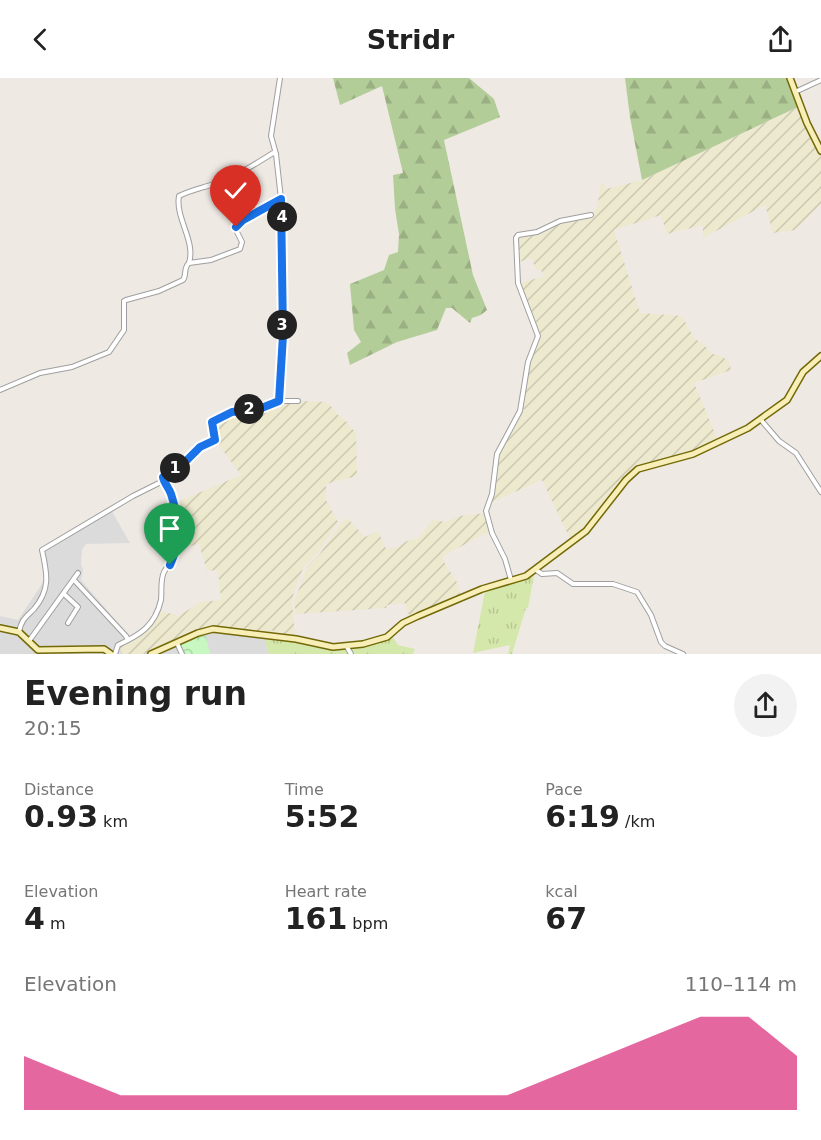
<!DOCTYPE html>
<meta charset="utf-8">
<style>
:root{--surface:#fff;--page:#f2f2f2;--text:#222;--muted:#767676;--accent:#db2777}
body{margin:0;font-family:"DejaVu Sans",sans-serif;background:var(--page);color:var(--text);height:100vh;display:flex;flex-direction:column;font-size:22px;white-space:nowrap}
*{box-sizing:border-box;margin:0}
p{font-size:20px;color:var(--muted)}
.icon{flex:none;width:33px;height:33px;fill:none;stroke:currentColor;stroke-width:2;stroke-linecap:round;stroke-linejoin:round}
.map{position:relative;height:576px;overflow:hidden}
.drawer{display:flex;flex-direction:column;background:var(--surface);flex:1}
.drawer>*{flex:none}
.pin{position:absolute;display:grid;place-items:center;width:51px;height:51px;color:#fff;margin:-62px -26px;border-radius:50% 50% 50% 0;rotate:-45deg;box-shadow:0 0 6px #0007}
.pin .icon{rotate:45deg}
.km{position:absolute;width:30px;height:30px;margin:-15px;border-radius:50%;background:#222;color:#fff;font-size:16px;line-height:30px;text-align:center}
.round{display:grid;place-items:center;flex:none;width:63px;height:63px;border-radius:32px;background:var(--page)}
.summary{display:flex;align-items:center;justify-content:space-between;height:102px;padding:0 24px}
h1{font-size:33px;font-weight:600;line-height:45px}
.figures{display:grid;grid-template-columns:repeat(3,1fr);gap:9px;height:102px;padding:6px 24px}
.figures div{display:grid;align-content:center}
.figures b{font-size:30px;font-weight:600}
.figures small{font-size:16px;font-weight:400}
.figures p{font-size:16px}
.chart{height:168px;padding:12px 24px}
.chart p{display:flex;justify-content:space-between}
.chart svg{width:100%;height:108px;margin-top:6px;fill:var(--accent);opacity:.7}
header{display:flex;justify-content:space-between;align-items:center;height:78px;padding:0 24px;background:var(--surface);font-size:27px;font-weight:600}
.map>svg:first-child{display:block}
</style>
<header><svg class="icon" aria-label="back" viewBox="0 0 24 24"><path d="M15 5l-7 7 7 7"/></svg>Stridr<svg class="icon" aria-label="share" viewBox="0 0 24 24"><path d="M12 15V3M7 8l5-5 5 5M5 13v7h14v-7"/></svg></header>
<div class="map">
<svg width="821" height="576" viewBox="0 0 821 576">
<defs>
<pattern id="farmland-furrows" width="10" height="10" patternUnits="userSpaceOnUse" patternTransform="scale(1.5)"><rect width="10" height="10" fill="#ede9cf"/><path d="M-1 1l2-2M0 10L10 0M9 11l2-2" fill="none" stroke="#cbc7b1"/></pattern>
<pattern id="grass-tufts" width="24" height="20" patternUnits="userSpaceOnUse" patternTransform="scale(1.5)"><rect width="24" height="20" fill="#d5e8ab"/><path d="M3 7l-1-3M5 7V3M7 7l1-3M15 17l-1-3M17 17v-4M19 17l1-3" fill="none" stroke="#b6c793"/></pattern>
<pattern id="forest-firs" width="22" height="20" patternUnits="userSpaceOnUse" patternTransform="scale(1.5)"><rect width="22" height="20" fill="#b3cd99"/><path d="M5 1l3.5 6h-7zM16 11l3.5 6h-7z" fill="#9ab083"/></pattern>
<pattern id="park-crowns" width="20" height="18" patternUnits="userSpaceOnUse" patternTransform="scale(1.5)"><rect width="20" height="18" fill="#c8f8c1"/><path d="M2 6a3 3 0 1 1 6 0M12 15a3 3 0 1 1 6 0" fill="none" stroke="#abd4a5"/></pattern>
</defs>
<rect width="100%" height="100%" fill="#efe9e4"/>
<!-- residential -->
<g fill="#dcdbdb">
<polygon points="110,430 130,465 86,466 82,472 81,486 83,492 81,502 131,560 131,563 119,569 123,575 131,576 0,576 0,538 18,542 46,500 40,471"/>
<polygon points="213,548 263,554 269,576 141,576 205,549"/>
</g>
<!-- farmland -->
<g fill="url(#farmland-furrows)">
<polygon points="798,29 809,57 807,58 811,60 821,77 821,126 795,152 773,155 765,127 703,160 703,147 667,156 661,137 614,152 640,235 682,238 694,260 704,267 712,276 719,277 729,283 731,292 694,305 718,362 686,376 684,373 682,374 681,377 644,386 635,390 625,399 596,438 571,463 542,402 490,425 496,393 499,392 497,391 498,376 520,335 525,333 524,331 522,332 529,288 539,261 543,259 540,258 521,205 544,198 541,192 537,193 531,180 519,184 517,160 538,155 563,144 582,141 593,137 592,135 597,130 601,105 604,105 606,111 642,102"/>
<polygon points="304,323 325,324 329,326 338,337 343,340 356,355 357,398 326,406 326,422 338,444 318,475 303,490 294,514 292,523 295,558 274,555 272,552 270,555 213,548 205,549 145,576 123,576 119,569 138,559 160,534 175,536 175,540 201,524 221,522 218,492 207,493 199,466 178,471 180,452 175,425 241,397 216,363 212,346 232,335 259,332 280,325"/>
<polygon points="486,435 490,453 443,478 444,484 458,506 460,518 411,537 408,536 405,525 387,527 386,530 296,536 294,524 307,489 319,477 341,445 347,440 365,459 378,453 386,471 398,469 407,463 418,460 432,442 446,444 460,438"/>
</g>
<!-- grass -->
<g fill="url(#grass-tufts)">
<polygon points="534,497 528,530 526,530 512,576 508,576 510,567 473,575 485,513"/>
<polygon points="393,559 398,567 415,571 413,576 352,576 349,571 375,565"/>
<polygon points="264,560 299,563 336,571 346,571 349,576 269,576"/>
</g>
<!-- forest -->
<g fill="url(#forest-firs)">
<polygon points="333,0 469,0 494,21 500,39 444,62 473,197 487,232 481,237 472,240 470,245 452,230 446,230 437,252 397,264 350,287 347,275 361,264 354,252 350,206 384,192 389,177 398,174 399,156 395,131 393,97 403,95 382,8 340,27"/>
<polygon points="625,0 787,0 798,29 642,102 630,39"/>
</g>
<!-- park -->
<polygon fill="url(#park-crowns)" points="205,555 210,576 183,576 180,566 189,563 192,564 192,562"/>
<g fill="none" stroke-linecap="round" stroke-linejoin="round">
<defs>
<g id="street">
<polyline points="795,14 821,2"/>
<path d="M189 185C196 163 175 140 179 118 191 112 202 110 214 106 235 99 254 87 273 75L276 76"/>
<path d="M0 312 40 295 72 289 109 274 124 252V223L126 222 159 213 183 202C187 197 183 190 189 185L211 182 240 171 242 164 236 152V147L281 121"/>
<polyline points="279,323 283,257 281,121 276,76 271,58 280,0"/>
<polyline points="761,342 779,363 796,375 821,414"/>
<polyline points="536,492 542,496 557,495 573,506 613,506 637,514 651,537 661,564 665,568 683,576"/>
<polyline points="74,502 126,558 128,562"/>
<polyline points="511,502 505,481 492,455 486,433 492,416 497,376 520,333 528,284 538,258 518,205 516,160 518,157 537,154 560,143 591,137"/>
<polyline points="64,516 78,529 68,545"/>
<path d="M19 554C21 542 26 539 34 531 51 511 47 495 42 472L133 418 163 403"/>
<polyline points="29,563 78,495"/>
<polyline points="177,565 182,576"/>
<polyline points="347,569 351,576"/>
<path d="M115 576 118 567C140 557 155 548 161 522 162 514 160 502 164 494 167 488 172 485 174 478 182 457 178 420 163 403V399C175 390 186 381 198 371 203 367 210 366 215 361L212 344 232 334 259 331 279 323H298"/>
</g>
<g id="secondary">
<polyline points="790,0 807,45 821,73"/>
<polyline points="0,550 19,554 38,572 104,571 111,576"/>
<polyline points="151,576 198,555 213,551 296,561 333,569 363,566 387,559 403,545 418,538 482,511 526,498 586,453 626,402 638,391 693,376 748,350 787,322 803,294 821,278"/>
</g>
</defs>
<!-- street casing -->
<use href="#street" stroke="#9f9f9f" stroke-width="6"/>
<!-- secondary casing -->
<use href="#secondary" stroke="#736907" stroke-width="8"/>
<!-- street -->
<use href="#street" stroke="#fff" stroke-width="4"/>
<!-- secondary -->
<use href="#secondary" stroke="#f8eeb8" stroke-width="5"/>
</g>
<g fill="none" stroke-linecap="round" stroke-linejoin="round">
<defs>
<path id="route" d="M170 487C181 463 179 440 171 416 169 410 164 405 163 399L187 382 200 369 215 362 212 344 232 334 259 331 279 323 283 257 281 121 243 142 236 149"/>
</defs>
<!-- route casing -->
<use href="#route" stroke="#fff" stroke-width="12"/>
<!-- route -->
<use href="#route" stroke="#1a73e8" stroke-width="8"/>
</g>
</svg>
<div class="pin" style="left:170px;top:487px;background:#1e9e55"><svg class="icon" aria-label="arrive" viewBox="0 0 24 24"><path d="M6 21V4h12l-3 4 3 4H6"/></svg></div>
<div class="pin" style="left:236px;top:149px;background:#d93025"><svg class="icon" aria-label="check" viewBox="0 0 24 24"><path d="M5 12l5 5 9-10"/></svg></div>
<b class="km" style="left:175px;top:390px">1</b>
<b class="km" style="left:249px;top:331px">2</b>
<b class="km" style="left:282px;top:247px">3</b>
<b class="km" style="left:282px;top:139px">4</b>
</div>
<section class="drawer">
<div class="summary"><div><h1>Evening run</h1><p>20:15</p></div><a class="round"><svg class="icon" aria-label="share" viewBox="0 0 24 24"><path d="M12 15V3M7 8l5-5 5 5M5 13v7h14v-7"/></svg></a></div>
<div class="figures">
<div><p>Distance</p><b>0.93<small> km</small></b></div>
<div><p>Time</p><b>5:52</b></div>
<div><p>Pace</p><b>6:19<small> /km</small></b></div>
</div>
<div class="figures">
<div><p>Elevation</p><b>4<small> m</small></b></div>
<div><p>Heart rate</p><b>161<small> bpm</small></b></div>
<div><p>kcal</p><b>67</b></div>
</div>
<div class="chart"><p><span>Elevation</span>110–114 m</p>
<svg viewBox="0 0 160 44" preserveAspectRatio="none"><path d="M0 44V22L10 30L20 38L30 38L40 38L50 38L60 38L70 38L80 38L90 38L100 38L110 30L120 22L130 14L140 6L150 6L160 22V44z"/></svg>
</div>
</section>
